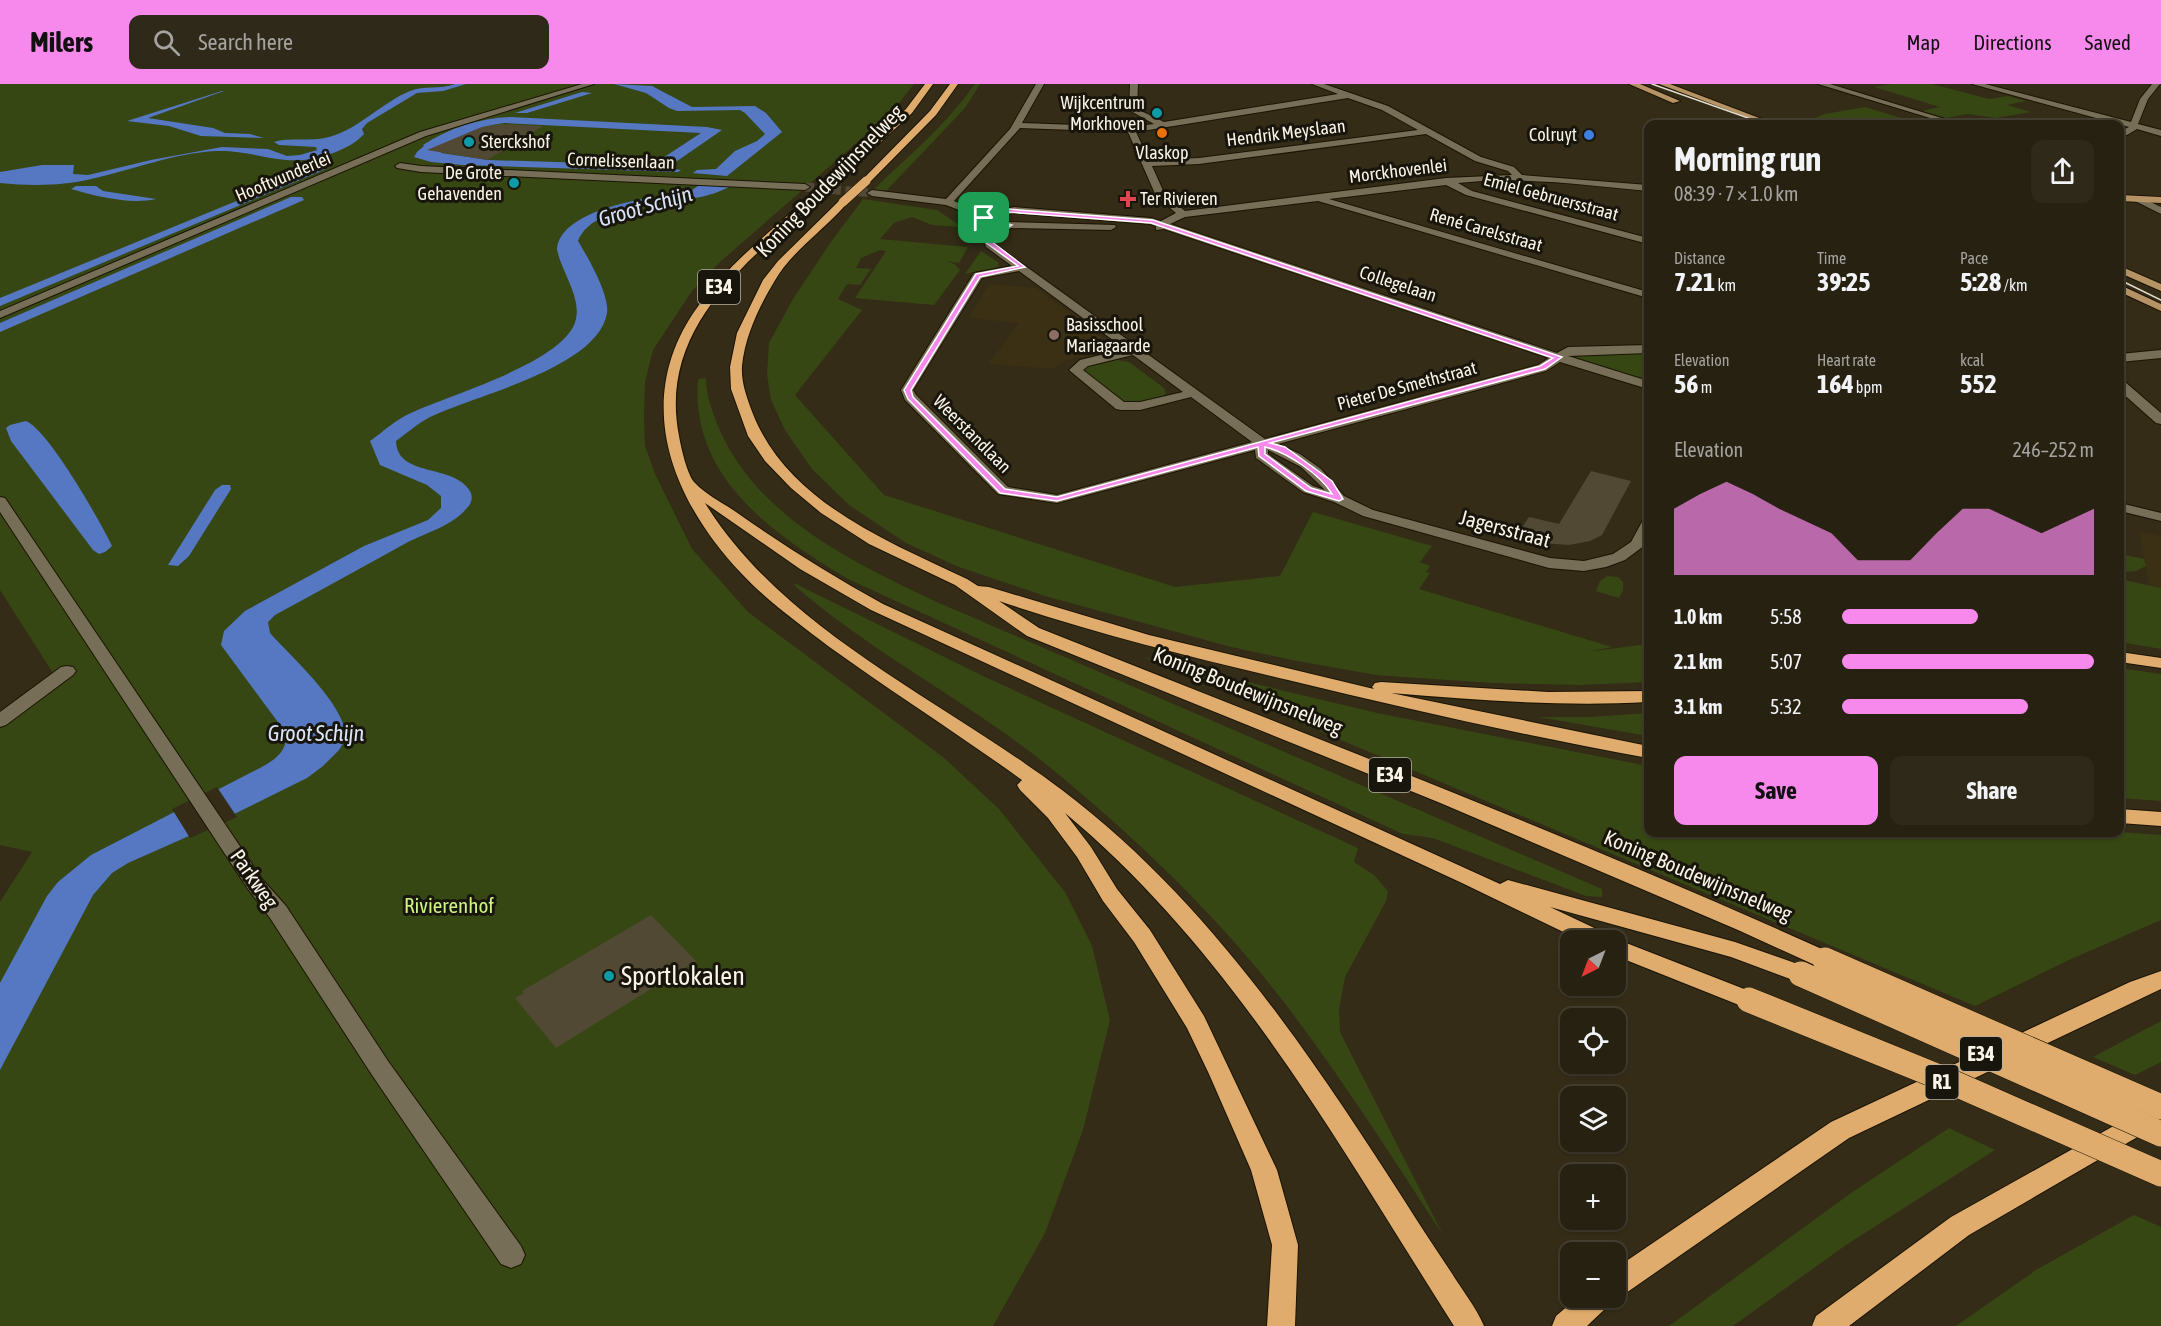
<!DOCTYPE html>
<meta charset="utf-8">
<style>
:root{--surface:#272111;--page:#2f291a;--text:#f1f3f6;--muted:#a4a39f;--line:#433e31;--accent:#f788ec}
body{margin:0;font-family:"Asap Condensed",sans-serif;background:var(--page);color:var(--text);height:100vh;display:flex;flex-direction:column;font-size:22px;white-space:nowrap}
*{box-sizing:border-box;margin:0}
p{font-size:20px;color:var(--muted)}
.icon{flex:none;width:33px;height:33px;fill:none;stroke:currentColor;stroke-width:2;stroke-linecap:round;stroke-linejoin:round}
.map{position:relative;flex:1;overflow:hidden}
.sheet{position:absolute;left:1644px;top:36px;width:480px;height:717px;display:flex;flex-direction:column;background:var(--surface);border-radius:12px;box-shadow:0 2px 4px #0004,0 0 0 2px var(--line)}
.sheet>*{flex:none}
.needle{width:39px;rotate:222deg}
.controls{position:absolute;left:1560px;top:846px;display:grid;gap:12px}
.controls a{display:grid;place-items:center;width:66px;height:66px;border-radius:12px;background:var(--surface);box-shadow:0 2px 4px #0004,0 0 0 2px var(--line);font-size:30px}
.pin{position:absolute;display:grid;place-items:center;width:51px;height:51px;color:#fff;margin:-26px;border-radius:12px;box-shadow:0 3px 9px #0006}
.round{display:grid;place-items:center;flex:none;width:63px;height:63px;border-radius:12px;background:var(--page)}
.summary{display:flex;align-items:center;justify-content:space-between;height:102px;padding:0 30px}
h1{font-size:33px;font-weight:700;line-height:45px}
.metrics{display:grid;grid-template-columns:repeat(3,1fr);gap:9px;height:102px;padding:6px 30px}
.metrics div{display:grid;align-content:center}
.metrics b{font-size:26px;font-weight:700}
.metrics small{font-size:16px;font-weight:400}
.metrics p{font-size:16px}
.chart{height:168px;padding:12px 30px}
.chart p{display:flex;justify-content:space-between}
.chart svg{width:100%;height:108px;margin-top:6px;fill:var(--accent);opacity:.7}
.button{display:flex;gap:12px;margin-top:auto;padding:12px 30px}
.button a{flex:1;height:69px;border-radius:12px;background:var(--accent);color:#111;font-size:24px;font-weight:700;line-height:69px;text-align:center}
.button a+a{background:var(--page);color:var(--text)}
ul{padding:0 30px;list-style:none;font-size:20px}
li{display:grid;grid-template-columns:96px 72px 1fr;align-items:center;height:45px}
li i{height:15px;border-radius:8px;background:var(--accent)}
header{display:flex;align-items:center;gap:36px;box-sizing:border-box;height:84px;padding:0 30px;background:var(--accent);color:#111}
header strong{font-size:28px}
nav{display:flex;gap:33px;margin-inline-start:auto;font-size:21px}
.search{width:420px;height:54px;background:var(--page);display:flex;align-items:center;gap:15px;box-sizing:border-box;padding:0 21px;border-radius:12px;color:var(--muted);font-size:22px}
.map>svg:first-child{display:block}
</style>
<header>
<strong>Milers</strong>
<div class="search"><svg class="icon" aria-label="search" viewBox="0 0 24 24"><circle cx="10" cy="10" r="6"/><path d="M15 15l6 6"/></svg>Search here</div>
<nav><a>Map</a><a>Directions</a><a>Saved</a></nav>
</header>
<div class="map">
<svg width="2161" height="1242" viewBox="0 0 2161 1242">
<rect width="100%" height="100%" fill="#342c17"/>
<!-- built -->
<g fill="#3b3014">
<polygon points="989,200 1036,204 1115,264 1064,277 1054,285 988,280 1019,239 969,234"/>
<polygon points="2139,447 2161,452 2161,504 2149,501"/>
</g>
<!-- green -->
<g fill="#364714">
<polygon points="0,0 914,0 892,28 720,178 692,207 653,266 645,298 644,333 645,362 655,390 692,465 748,528 943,673 999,725 1065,808 1092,862 1110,936 1083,1046 1045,1149 993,1242 0,1242 0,818 32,768 0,761 0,644 60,600 0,506"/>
<path d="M975 0H980L965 24 887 106H873C909 72 946 41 975 0Z"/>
<polygon points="1891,0 1932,0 1989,15 2008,12 2026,17 2007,21 2031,28 1996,34 1968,30 1946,34 1922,27 1940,23 1874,3"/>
<polygon points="1865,23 1901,34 1896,36 1911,40 1828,40 1812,35 1825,30"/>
<polygon points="863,115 937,126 962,143 932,141 912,133 894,139 880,155 968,163 959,179 947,177 954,180 960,186 934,221 855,214 886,167 880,166 861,174 856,184 871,185 860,201 847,200 838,215 862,226 795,311 884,411 1175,503 1280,492 1313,428 1432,462 1420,478 1430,482 1426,488 1430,489 1419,505 1612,563 1587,568 1648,560 1648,598 1580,601 1492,599 1376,591 1292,576 1231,563 1045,512 959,483 906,459 849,421 812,385 785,346 771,316 767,290 769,259 793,215 833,155"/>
<polygon points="981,167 999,179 998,183 965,190"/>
<polygon points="1648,267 1648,296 1569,272 1572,269"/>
<polygon points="1112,275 1129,278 1164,304 1166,309 1162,313 1138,319 1125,319 1084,289 1083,285 1086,282"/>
<path d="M706 294C706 311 712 326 718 342 755 431 849 476 930 515L1602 805V813L1586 812 1433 754 1403 750 848 495C773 450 690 394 698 295Z"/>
<polygon points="2120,470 2144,475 2146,482 2136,487 2120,488"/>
<polygon points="1607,492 1618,493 1623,498 1623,506 1619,514 1596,507 1600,497"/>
<polygon points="2120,495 2161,504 2161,565 2120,558"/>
<path d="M796 500 983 592 1358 764 1354 778 1374 791 1388 807 1386 817 1345 893 1339 925 1340 948 1443 1151C1384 1061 1327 970 1259 887 1198 813 1126 746 1052 685 970 618 874 571 794 501Z"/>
<polygon points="1143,573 1377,629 1648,682 1648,748 2120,748 2161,751 2161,836 2071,875 1975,922"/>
<polygon points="2120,584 2161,590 2161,717 2120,714"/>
<polygon points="1648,629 1648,652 1538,633 1590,633"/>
<polygon points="2161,937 2161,978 2135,991 2093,973"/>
<polygon points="1949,1044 1995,1066 1846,1161 1733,1242 1669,1242 1851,1109"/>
<polygon points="2134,1131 2161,1143 2161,1242 1956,1242 2036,1186"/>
</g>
<!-- water -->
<g fill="#5678c3" fill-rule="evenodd">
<path d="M455 0H466L443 7 417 9 367 39 362 45 364 50C356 59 344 65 333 69 284 87 262 66 216 67 174 69 132 86 91 95 62 102 30 102 0 99V88L42 81H74L73 90 88 91 151 76 222 63 268 65 287 72 300 71 317 66 316 63 279 61 274 58C289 53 311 58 329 53 359 45 381 19 410 7 424 1 440 6 455 0Z"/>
<polygon points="614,0 652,2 692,23 755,22 766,29 782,48 727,92 693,89 697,86 716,85 735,67 757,57 765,50 745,29 740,26 677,27 669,24 646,9"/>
<polygon points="222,7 224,7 148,34 213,44 225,49 250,50 264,54 201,52 169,42 127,37"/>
<polygon points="582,8 592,9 527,29 515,29"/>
<path d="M511 33 707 43 722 46 667 84 681 86 678 88 462 81 431 78 414 73 417 68 424 62 423 61C449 44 480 34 511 33ZM505 39 701 49 652 81 489 76 441 69C456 51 483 41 505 39Z"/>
<polygon points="317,84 326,85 0,222 0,214"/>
<path d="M76 102H96L103 107 156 115C129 121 96 112 71 105Z"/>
<path d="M698 102H730C694 126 596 112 578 157 587 172 610 211 607 229 598 284 475 311 430 333 417 340 407 349 396 357 397 394 453 379 470 407 473 413 472 419 467 424 452 442 428 448 408 458 364 482 320 507 275 531L268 538 270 549C295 577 341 616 347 653L339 666 323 682 307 694 198 748 128 779 112 789 93 811 0 986V899L47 812 58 798 91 771 252 688C268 680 289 670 286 649L221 561 224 547 245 527 364 462 428 436 441 424V412L427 401 380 381 370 357C384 347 395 336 411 329 448 311 567 278 576 235 581 212 561 187 557 165 561 123 657 112 689 108Z"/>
<polygon points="291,113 302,113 304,116 0,248 0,239"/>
<path d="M26 337C49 347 100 437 112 462L105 468 99 470 93 466 11 357 6 344 10 341Z"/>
<polygon points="222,401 230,401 231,405 189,472 178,482 168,481 215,406"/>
</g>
<!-- pier -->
<polygon fill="#342c17" points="217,703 237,733 190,754 172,725"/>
<!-- building -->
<g fill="#514933">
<polygon points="500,40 543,42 487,76 427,66 482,43"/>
<polygon points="1591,387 1631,397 1602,451 1590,457 1569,461 1542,459 1516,452 1529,433 1559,440"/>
<polygon points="651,831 696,877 556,964 515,914 524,909 522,907"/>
</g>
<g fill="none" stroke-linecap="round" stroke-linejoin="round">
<!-- minor-tunnel -->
<polyline stroke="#524a36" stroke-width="9" stroke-dasharray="9 4.5" stroke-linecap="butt" points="805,103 872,109"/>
<defs>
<g id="minor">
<polygon points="582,0 594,0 426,52 0,234 0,227 420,48"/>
<path d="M1036 0H1044L1022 39 1131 43 1154 40 1129 26 1130 0H1138L1137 25 1164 38 1338 10 1312 0H1324L1388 22 1481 73 1514 83 1522 91 1648 101V107C1585 101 1521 92 1458 99L1472 107 1648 154V160L1466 111 1446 101 1329 115 1648 208V214L1318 117 1185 133 1170 140 1557 269 1568 263 1648 261V269L1568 272 1648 297V305L1560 278 1546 287 1278 360 1300 370 1321 385 1344 412 1373 426 1550 474 1584 477 1613 470 1631 458 1643 436 1648 434V453L1645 461 1625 476 1606 483 1584 487 1549 484 1363 432 1334 418 1303 408 1256 374 1255 366 1057 419 998 410 905 316 901 306 974 189 1012 182 986 163 983 155 1001 142 946 121 872 112 867 109 872 106 946 115 1010 45ZM1348 14 1382 26 1418 46 1199 74 1149 76 1136 48ZM1020 44 1128 48 1156 112 1176 129 1161 137 1151 134 1014 123 984 130 954 117ZM1426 50 1475 77 1508 87 1512 91 1446 94 1185 127 1165 111 1152 82 1199 80ZM1014 129 1150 140 1156 142V146L1164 145 1549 274 1538 281 1265 355 995 160 994 156 1011 144 1111 146 1116 143 1115 141 1009 138 993 134ZM1019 187 1125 265 1080 276 1069 286 1116 325 1121 326H1140L1191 313 1252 358 1057 411 1008 403 916 311 913 306 982 194ZM1133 271 1183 308 1140 318H1124L1083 286 1088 282ZM1268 366 1301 383 1325 406 1313 402 1268 370Z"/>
<polygon points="1818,0 1830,0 1961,40 1950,40"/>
<polygon points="1972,0 1985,0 2131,38 2140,15 2152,0 2160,0 2148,15 2138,40 2161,46 2161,52 2137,45 2127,51 2121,51 2121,47 2129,43"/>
<polygon points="400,79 421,82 805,100 810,103 805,106 421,88 397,84 395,82"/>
<polygon points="2138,112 2161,123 2161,130 2135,117 2133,115"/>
<polygon points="2161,266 2161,274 2120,278 2120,270"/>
<polygon points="2120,297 2125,298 2161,329 2161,340 2156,339 2120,307"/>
<polygon points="0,413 5,414 262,795 286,822 388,977 521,1162 525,1171 521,1180 511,1184 501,1180 372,991 270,834 248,805 0,428"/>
<polygon points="2120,419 2161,429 2161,437 2120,427"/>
<polygon points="67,582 73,583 76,587 73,591 6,641 0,643 0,628 61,583"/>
</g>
<g id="major">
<polygon points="1629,0 1640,0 1680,17 1673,19"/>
<polygon points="1659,0 1670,0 1775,40 1765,40"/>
<polygon points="2120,111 2161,113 2161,119 2120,117"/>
<polygon points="2120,182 2161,200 2161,207 2120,189"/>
<polygon points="2120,201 2161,220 2161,227 2120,208"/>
</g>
<g id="highway">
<polygon points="925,0 933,0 912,29 840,96 834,96 834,92 906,25"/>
<polygon points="950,0 958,0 936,31 869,99 863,99 863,95 930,27"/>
<path d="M813 112 816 113V117C745 179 658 245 679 352 681 363 687 391 695 399 705 410 723 419 736 428 783 461 832 492 883 520L1500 800 1508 796 1735 858 1809 884 1812 890 1809 896 1801 899 1731 873 1550 823 1607 850 1610 856H1580L1462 799 871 526 800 485 705 419C784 547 944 617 1062 706 1206 815 1307 965 1404 1116 1419 1140 1435 1164 1451 1188 1462 1206 1476 1223 1484 1242H1454C1338 1060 1233 869 1065 729L1091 763 1117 805 1150 846 1204 932 1277 1086 1298 1161 1295 1242H1267L1272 1161 1251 1086 1209 990 1187 944 1134 858 1103 817 1077 773 1048 734 1020 706 1017 701 1022 696C958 650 892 608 828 562 798 539 767 517 741 489 670 414 631 313 699 221 723 188 754 161 785 134 793 127 803 116 813 112Z"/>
<path d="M840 116 848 118C825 146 792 166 774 198 759 223 745 252 742 282 741 299 747 314 753 330 788 418 887 457 967 495L978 502 989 503 1149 551 1374 605 1372 603 1375 599 1381 598 1548 608 1648 607V618C1562 623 1477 616 1391 609L1648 662V674C1527 652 1407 625 1288 596 1191 573 1093 549 999 517L1039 544C1305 650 1572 752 1833 870L1836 876 1833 882 1825 885 1817 882 1738 846 1438 718 1027 552 955 501 869 460 821 429 791 404 765 377 748 352 731 305 730 283 737 249 763 196 778 177Z"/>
<polygon points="2120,568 2161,574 2161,584 2120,578"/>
<polygon points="2120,725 2161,728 2161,742 2120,739"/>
<polygon points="1616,855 1757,910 1760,916 1757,922 1749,925 1616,872 1616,856 1610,856"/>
<polygon points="2161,887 2161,905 1849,1054 1626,1209 1616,1213 1616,1184 1831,1038 2130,898"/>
<polygon points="2144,1025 2153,1028 2156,1036 2153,1044 1969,1151 1849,1242 1812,1242 1816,1232 1951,1133"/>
<polygon points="1577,1214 1611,1214 1607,1223 1587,1242 1552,1242 1556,1232"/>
</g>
</defs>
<!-- minor casing -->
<use href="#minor" stroke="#1b1402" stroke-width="2"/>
<!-- major casing -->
<use href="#major" stroke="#1b1402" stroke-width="2"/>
<!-- highway casing -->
<use href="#highway" stroke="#1b1402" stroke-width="2"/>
<!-- minor -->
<use href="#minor" fill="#776e57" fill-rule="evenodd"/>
<!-- major -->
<use href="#major" fill="#b59364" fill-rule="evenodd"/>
<!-- highway -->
<use href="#highway" fill="#dfac6d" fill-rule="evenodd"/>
<!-- tram -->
<g stroke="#e2ddcf" stroke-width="1.5">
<polyline points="1652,0 1765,40"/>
<polyline points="2120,196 2161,216"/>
</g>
<defs>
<g id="highway-bridge-far1">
<polyline points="813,115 837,94"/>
<polyline points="843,118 866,97"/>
</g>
<g id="highway-bridge">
<polyline points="1825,876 2161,1023"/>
<polyline points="1801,890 2161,1050"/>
<polyline points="1749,916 1949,997 2161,1090"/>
</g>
</defs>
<!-- highway-bridge-far1 casing -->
<use href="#highway-bridge-far1" stroke="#1b1402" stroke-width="10" stroke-linecap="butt"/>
<!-- highway-bridge casing -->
<use href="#highway-bridge" stroke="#1b1402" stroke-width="26" stroke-linecap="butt"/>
<!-- highway-bridge-far1 -->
<use href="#highway-bridge-far1" stroke="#dfac6d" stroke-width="9"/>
<!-- highway-bridge -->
<use href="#highway-bridge" stroke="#dfac6d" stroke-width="25"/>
</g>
<!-- route -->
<path fill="#f788ec" stroke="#fff" stroke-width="1.5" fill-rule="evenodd" d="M1007 125 1153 136 1562 273 1545 285 1270 359 1285 363 1332 397 1343 415 1339 417 1306 407 1259 372 1258 363 1057 417 1000 409 908 315 904 306 976 190 1018 182 985 158 989 151 1005 142 981 134ZM1007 128 1151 139 1553 274 1540 282 1057 413 1005 405 913 313 911 306 980 193 1025 183 991 157 993 153 1012 141 990 134ZM1265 363C1287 368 1321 391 1332 410L1311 404 1265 370Z"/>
<!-- markers -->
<g fill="#0f9aa8" stroke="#18150c" stroke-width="2">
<circle cx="1157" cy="29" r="6"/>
<circle cx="469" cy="58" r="6"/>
<circle cx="514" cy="99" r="6"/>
<circle cx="609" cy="892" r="6"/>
</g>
<circle fill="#e8710a" stroke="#18150c" stroke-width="2" cx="1162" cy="49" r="6"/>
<circle fill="#3f7fe0" stroke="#18150c" stroke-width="2" cx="1589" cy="51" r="6"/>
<path fill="#e0444e" stroke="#18150c" stroke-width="2" d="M1125 106h6v6h6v6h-6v6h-6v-6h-6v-6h6z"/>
<circle fill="#8d6e63" stroke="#18150c" stroke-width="2" cx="1054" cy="251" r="6"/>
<g text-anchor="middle" stroke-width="6" stroke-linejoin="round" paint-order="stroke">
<!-- far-poi labels -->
<g font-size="18" fill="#f9f4e7" stroke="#18150c" text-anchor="end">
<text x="1145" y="25">Wijkcentrum<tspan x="1145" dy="21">Morkhoven</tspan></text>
<text x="1577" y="57">Colruyt</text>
<text x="481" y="64" text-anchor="start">Sterckshof</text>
<text x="1162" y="75" text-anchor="middle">Vlaskop</text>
<text x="502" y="95">De Grote<tspan x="502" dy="21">Gehavenden</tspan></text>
<text x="1140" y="121" text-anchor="start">Ter Rivieren</text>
<text x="1066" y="247" text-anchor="start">Basisschool<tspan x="1066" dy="21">Mariagaarde</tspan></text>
</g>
<!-- far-street labels -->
<g font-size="18" fill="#f9f4e7" stroke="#18150c">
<text transform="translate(1286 49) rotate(-7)" y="6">Hendrik Meyslaan</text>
<text transform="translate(621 77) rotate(2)" y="6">Cornelissenlaan</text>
<text transform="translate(1398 87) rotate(-7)" y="6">Morckhovenlei</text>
<text transform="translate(283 93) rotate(-23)" y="6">Hooftvunderlei</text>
<text transform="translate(1551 113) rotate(15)" y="6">Emiel Gebruersstraat</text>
<text transform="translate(1486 146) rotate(16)" y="6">René Carelsstraat</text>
<text transform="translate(1398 200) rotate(18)" y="6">Collegelaan</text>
<text transform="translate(1407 302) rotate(-15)" y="6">Pieter De Smethstraat</text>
<text transform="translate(972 350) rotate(45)" y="6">Weerstandlaan</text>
</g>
<!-- shield labels -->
<g fill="#18150c" stroke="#b6b1a5" stroke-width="1.5">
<rect x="698" y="186" width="42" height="34" rx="4.5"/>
<rect x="1369" y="674" width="42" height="34" rx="4.5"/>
<rect x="1960" y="953" width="42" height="34" rx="4.5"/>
<rect x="1925.5" y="981" width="33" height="34" rx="4.5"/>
</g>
<g font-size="20" font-weight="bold" fill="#f9f4e7">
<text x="719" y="210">E34</text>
<text x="1390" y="698">E34</text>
<text x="1981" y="977">E34</text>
<text x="1942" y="1005">R1</text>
</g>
<!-- street labels -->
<g font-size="21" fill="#f9f4e7" stroke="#18150c">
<text transform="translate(830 97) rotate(-46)" y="7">Koning Boudewijnsnelweg</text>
<text transform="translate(1505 445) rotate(15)" y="7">Jagersstraat</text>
<text transform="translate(1248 607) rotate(22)" y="7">Koning Boudewijnsnelweg</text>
<text transform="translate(1698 792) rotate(23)" y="7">Koning Boudewijnsnelweg</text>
<text transform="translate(254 795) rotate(55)" y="7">Parkweg</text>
</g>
<!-- park labels -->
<g font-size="21" fill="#cdf681" stroke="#18150c">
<text x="449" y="829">Rivierenhof</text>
</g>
<!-- water labels -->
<g font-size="22" font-style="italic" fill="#d9e4f8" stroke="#18150c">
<text transform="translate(645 122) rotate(-16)" y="8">Groot Schijn</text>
<text x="316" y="657">Groot Schijn</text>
</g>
<!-- near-poi labels -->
<g font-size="26" fill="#f9f4e7" stroke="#18150c" text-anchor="start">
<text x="621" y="901">Sportlokalen</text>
</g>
</g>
</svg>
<div class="controls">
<a><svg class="needle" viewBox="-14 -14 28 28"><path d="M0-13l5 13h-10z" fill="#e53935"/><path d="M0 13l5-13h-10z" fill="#a4a39f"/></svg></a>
<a><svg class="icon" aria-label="locate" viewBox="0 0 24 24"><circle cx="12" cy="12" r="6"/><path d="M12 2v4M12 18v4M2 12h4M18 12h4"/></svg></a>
<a><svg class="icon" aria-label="layers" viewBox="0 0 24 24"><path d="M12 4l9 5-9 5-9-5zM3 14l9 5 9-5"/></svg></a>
<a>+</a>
<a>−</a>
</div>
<div class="pin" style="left:984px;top:134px;background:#1e9e55"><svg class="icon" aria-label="arrive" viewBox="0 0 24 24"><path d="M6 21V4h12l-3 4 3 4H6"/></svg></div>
<section class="sheet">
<div class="summary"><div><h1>Morning run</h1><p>08:39 · 7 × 1.0 km</p></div><a class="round"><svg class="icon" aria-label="share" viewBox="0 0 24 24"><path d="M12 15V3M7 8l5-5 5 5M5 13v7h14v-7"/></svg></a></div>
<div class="metrics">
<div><p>Distance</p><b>7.21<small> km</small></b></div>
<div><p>Time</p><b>39:25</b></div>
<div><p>Pace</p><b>5:28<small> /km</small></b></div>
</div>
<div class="metrics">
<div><p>Elevation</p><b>56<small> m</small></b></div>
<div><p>Heart rate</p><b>164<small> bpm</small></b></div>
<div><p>kcal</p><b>552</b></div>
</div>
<div class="chart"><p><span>Elevation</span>246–252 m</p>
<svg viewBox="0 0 160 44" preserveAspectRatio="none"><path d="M0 44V17L10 11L20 6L30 11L40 17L50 22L60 27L70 38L80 38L90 38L100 27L110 17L120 17L130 22L140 27L150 22L160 17V44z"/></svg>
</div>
<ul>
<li><b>1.0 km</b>5:58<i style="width:54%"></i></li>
<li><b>2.1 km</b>5:07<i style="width:100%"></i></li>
<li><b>3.1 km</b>5:32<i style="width:74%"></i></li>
</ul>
<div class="button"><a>Save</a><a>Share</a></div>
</section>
</div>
